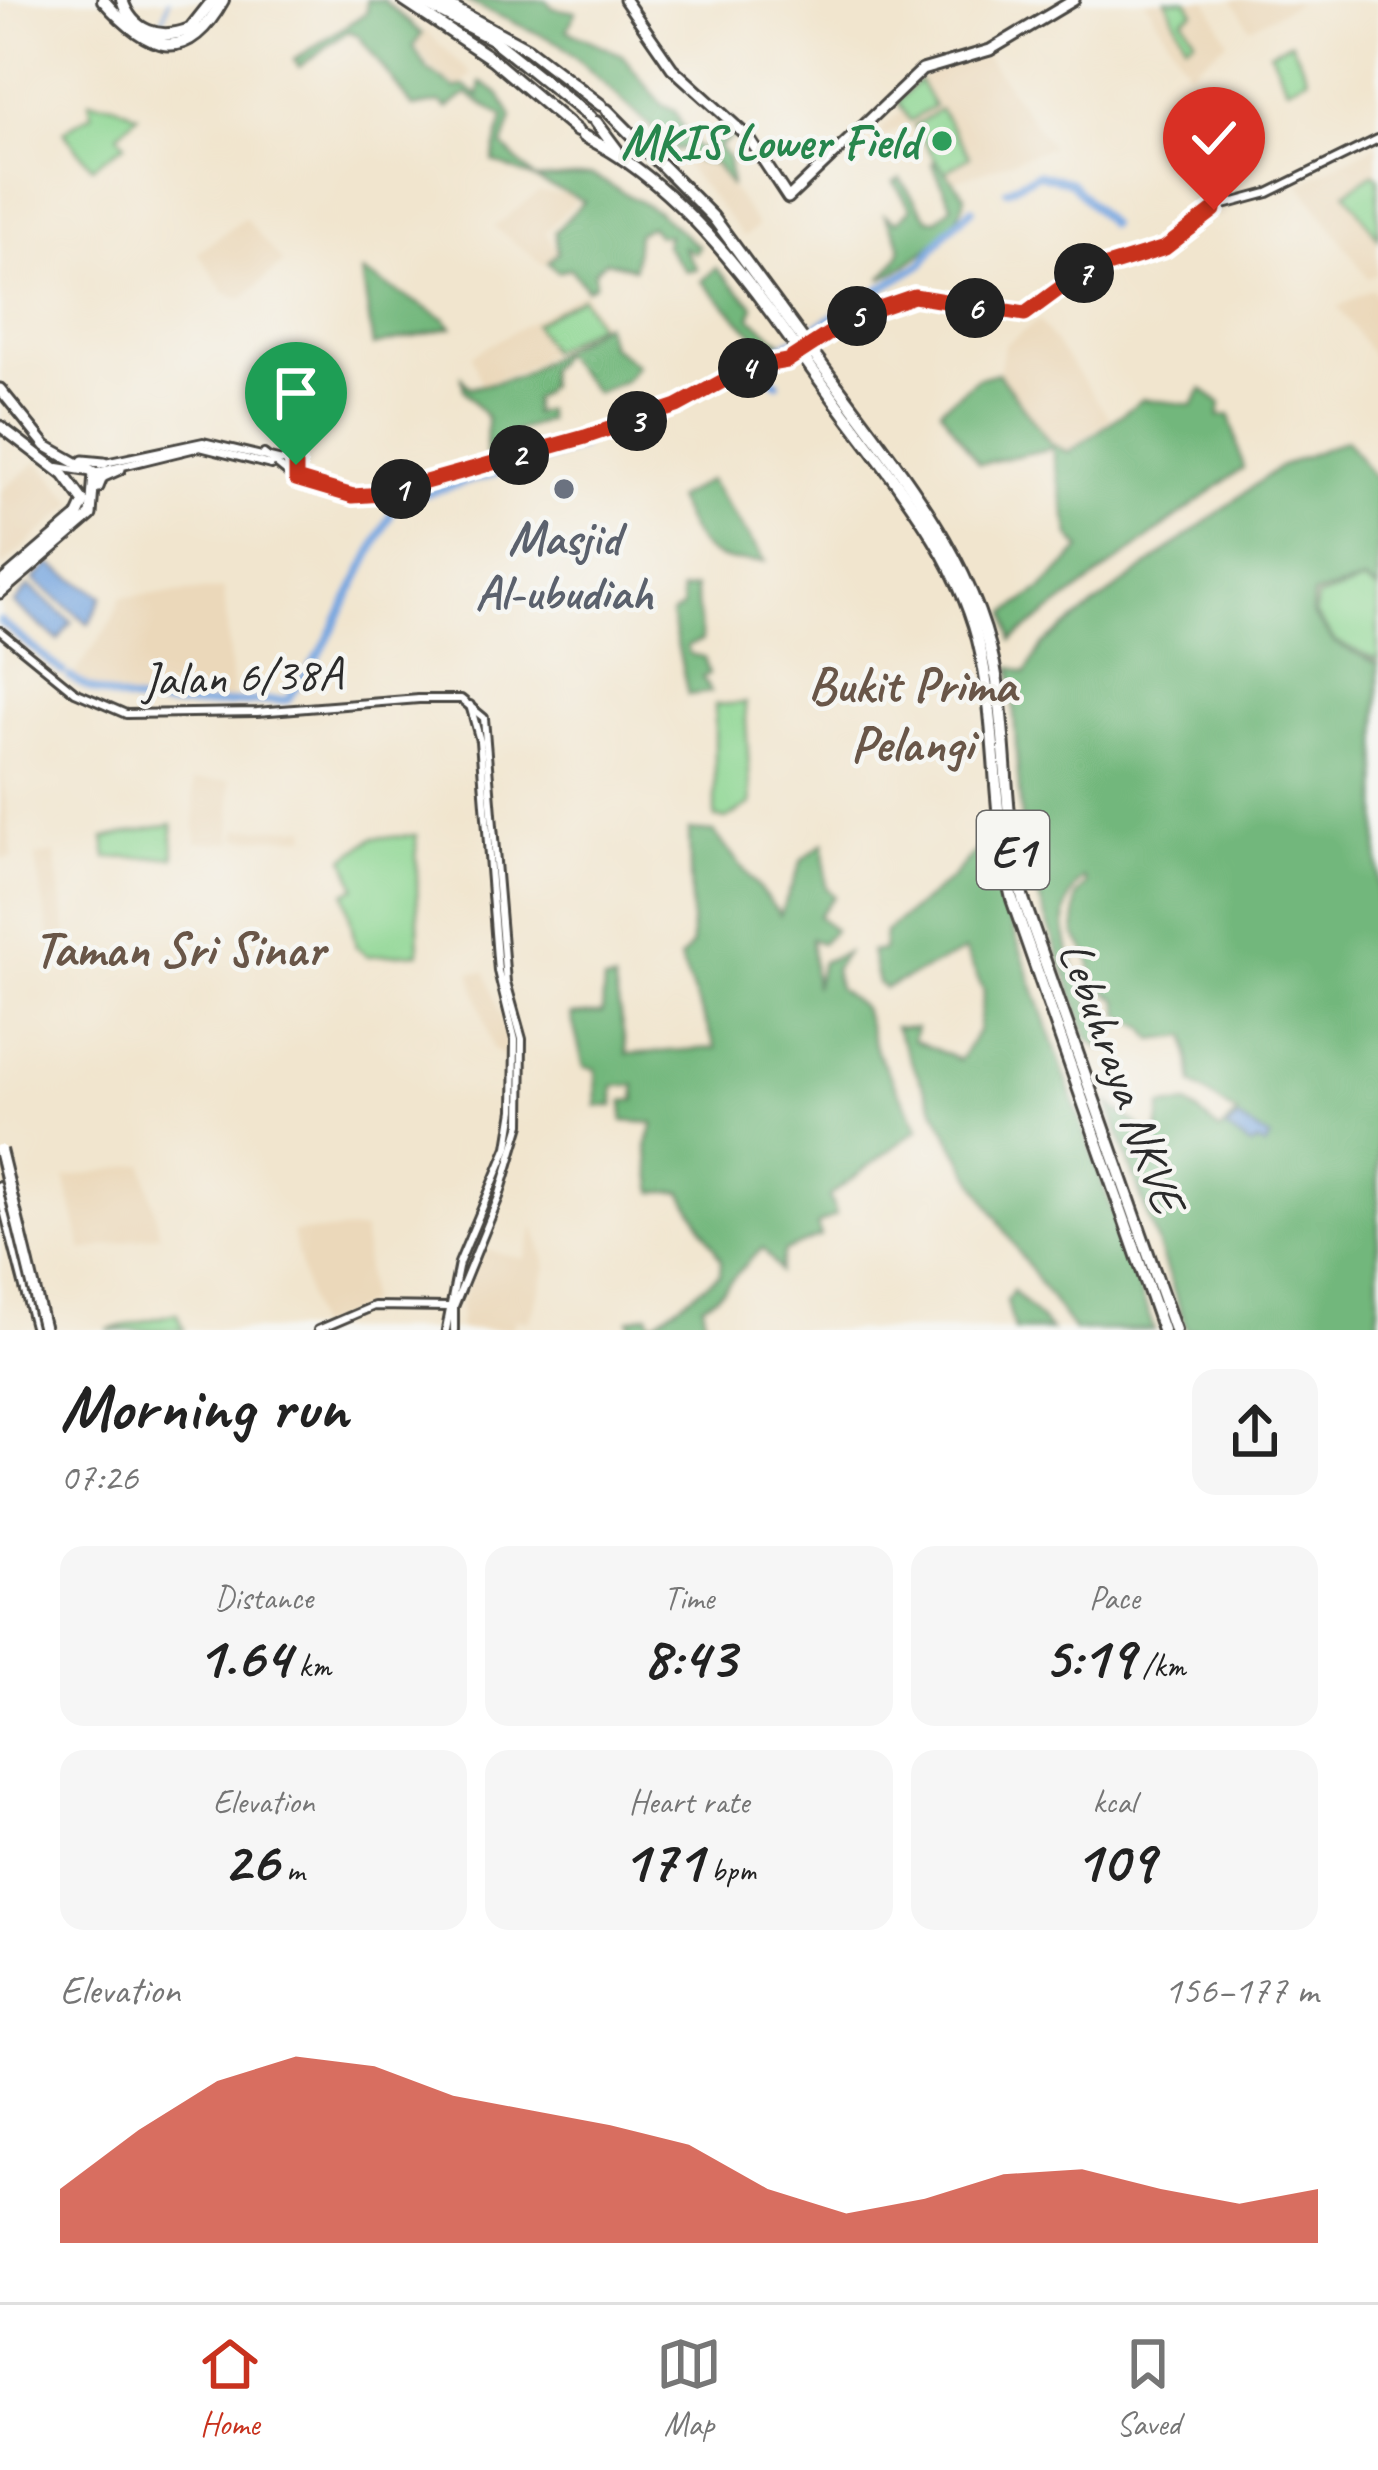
<!DOCTYPE html>
<meta charset="utf-8">
<style>
:root{--surface:#fff;--page:#f6f6f6;--text:#222;--muted:#767676;--line:#e0e0e0;--accent:#c8321e}
body{margin:0;font-family:Caveat,sans-serif;background:var(--page);color:var(--text);height:100vh;display:flex;flex-direction:column;font-size:45px;white-space:nowrap}
*{box-sizing:border-box;margin:0}
p{font-size:39px;color:var(--muted)}
.icon{flex:none;width:66px;height:66px;fill:none;stroke:currentColor;stroke-width:2;stroke-linecap:round;stroke-linejoin:round}
.map{position:relative;height:1330px;overflow:hidden}
.sheet{display:flex;flex-direction:column;background:var(--surface);flex:1}
.sheet>*{flex:none}
.pin{position:absolute;display:grid;place-items:center;width:102px;height:102px;color:#fff;margin:-123px -51px;border-radius:50% 50% 50% 0;rotate:-45deg;box-shadow:0 0 12px #0007}
.pin .icon{rotate:45deg}
.km{position:absolute;width:60px;height:60px;margin:-30px;border-radius:50%;background:#222;color:#fff;font-size:33px;line-height:60px;text-align:center}
.round{display:grid;place-items:center;flex:none;width:126px;height:126px;border-radius:24px;background:var(--page)}
.summary{display:flex;align-items:center;justify-content:space-between;height:204px;padding:0 60px}
h1{font-size:66px;font-weight:600;line-height:90px}
.stats{display:grid;grid-template-columns:repeat(3,1fr);gap:18px;height:204px;padding:12px 60px}
.stats div{display:grid;align-content:center;border-radius:24px;background:var(--page);text-align:center}
.stats b{font-size:60px;font-weight:600}
.stats small{font-size:33px;font-weight:400}
.stats p{font-size:33px}
.chart{height:336px;padding:24px 60px}
.chart p{display:flex;justify-content:space-between}
.chart svg{width:100%;height:216px;margin-top:12px;fill:var(--accent);opacity:.7}
.dock{display:flex;justify-content:space-around;align-items:center;height:168px;border-top:3px solid var(--line);background:var(--surface);font-size:33px;color:var(--muted)}
.dock a{display:grid;justify-items:center;gap:6px}
.dock .on{color:var(--accent)}
.map>svg:first-child{display:block}
</style>
<div class="map">
<svg width="1378" height="1330" viewBox="0 0 1378 1330">
<rect width="100%" height="100%" fill="#f6f6f2"/>
<filter id="ink" filterUnits="userSpaceOnUse"><feTurbulence type="fractalNoise" baseFrequency=".00833" numOctaves="2"/><feDisplacementMap in="SourceGraphic" scale="24" xChannelSelector="R" yChannelSelector="G"/><feConvolveMatrix kernelMatrix="1 2 1 2 8 2 1 2 1" color-interpolation-filters="sRGB"/></filter>
<filter id="wash" filterUnits="userSpaceOnUse"><feTurbulence type="fractalNoise" baseFrequency=".004" numOctaves="4" result="noise"/><feDisplacementMap in="SourceGraphic" scale="48" xChannelSelector="R" yChannelSelector="G"/><feGaussianBlur stdDeviation="2.7" result="paint"/><feColorMatrix in="noise" values="0 0 0 0 0 0 0 0 0 0 0 0 0 0 0 0 0 1.4 0 .05"/><feComposite in="paint" operator="in"/></filter>
<g filter="url(#wash)">
<rect width="100%" height="100%" fill="#f1e5ce"/>
<!-- built -->
<g fill="#ebd8ba">
<polygon points="1145,0 1207,0 1228,41 1189,72"/>
<polygon points="1232,0 1302,0 1250,28"/>
<polygon points="426,31 472,74 459,88 433,70 416,45"/>
<polygon points="986,56 1051,147 949,183 909,122 883,139 880,129 902,112 896,103 922,78 943,64"/>
<polygon points="1378,144 1378,273 1368,278 1300,184"/>
<polygon points="680,159 715,164 758,226 744,237"/>
<polygon points="539,192 568,195 575,202 545,232 557,251 544,265 494,227"/>
<polygon points="245,218 283,263 242,299 225,293 198,252"/>
<polygon points="1372,289 1378,298 1378,363 1338,307"/>
<polygon points="584,291 601,323 519,371 481,384 472,355"/>
<polygon points="1039,320 1110,418 1067,451 1050,441 999,373 1004,345"/>
<polygon points="38,461 75,503 0,568 0,492"/>
<polygon points="224,589 233,700 139,703 93,692 72,678 112,621 121,597"/>
<polygon points="0,760 13,858 0,859"/>
<polygon points="230,780 233,842 196,843 193,781"/>
<polygon points="307,827 307,837 237,839 237,829"/>
<polygon points="55,853 71,964 55,966 35,856"/>
<polygon points="470,972 486,972 507,1037 505,1056 493,1049"/>
<polygon points="144,1164 160,1234 83,1251 65,1178"/>
<polygon points="535,1227 547,1267 530,1320 516,1320 511,1330 459,1330 461,1303 480,1248 524,1259"/>
<polygon points="364,1230 368,1303 315,1327 292,1232"/>
</g>
<!-- green -->
<g fill="#8dd692" stroke="#5c805e" stroke-width="3">
<polygon points="1166,0 1187,0 1194,12 1183,19 1195,38 1186,44"/>
<polygon points="1291,42 1308,77 1287,87 1270,52"/>
<polygon points="919,80 934,106 910,121 898,102"/>
<polygon points="89,101 113,104 138,115 118,134 125,144 92,167 63,131 92,114"/>
<polygon points="940,109 970,156 944,173 914,126"/>
<polygon points="1374,173 1378,178 1378,238 1346,192"/>
<polygon points="582,297 597,324 550,351 534,324"/>
<polygon points="1364,582 1378,591 1378,660 1335,641 1315,614 1317,598"/>
<polygon points="745,703 751,804 726,819 715,818 715,705"/>
<polygon points="172,824 174,857 107,858 104,838"/>
<polygon points="416,835 419,953 367,956 356,947 345,893 356,887 345,858 373,838"/>
<polygon points="177,1313 184,1330 107,1330"/>
</g>
<!-- forest -->
<g fill="#72b77c" stroke="#4e7154" stroke-width="3">
<polygon points="366,0 383,0 422,34 413,46 428,70 456,89 464,86 479,96 481,82 500,95 512,118 503,146 535,179 592,175 658,212 699,247 695,253 682,246 697,269 686,271 665,245 668,235 658,235 650,226 637,234 634,268 606,261 595,270 595,284 587,289 570,268 558,272 548,263 558,252 555,232 584,201 493,161 503,117 467,94 447,108 440,102 413,107 358,35 348,31 299,67 294,60 367,12"/>
<polygon points="464,0 546,0 553,8 576,12 567,30 622,55 662,105 675,111 686,136 700,150 709,147 724,123 737,134 718,147 728,158 731,187 715,164 696,161 686,147 676,150 561,44"/>
<path d="M936 161 965 195C963 227 909 266 881 279 910 246 903 250 885 215L897 222 911 209 894 182 900 179 928 219 937 220 952 206 932 163Z"/>
<polygon points="716,268 754,306 751,318 781,342 763,344 702,281"/>
<polygon points="362,272 445,319 452,327 373,346"/>
<polygon points="604,323 610,345 637,365 626,380 596,393 561,354 547,370 549,386 533,400 533,414 545,410 547,420 508,434 511,451 486,456 487,418 464,390 462,378 470,388 520,376"/>
<polygon points="998,373 1049,442 1068,453 1143,399 1193,405 1202,389 1221,404 1219,416 1230,415 1243,468 1012,640 1007,613 1043,588 1081,549 1070,536 1052,448 979,464 940,409 978,378"/>
<path d="M1346 440 1378 483V589L1364 581 1313 595 1312 614 1335 643 1378 664V1328L1187 1330 1109 1104 1149 1134 1158 1131 1162 1106 1188 1104 1220 1131 1237 1114 1193 1084 1187 1036 1153 1040 1144 1027 1121 1017 1118 1000 1095 984 1089 956 1075 935 1076 897 1087 884 1084 878C1040 917 1083 991 1106 1035L1101 1048 1088 1038 1023 852 1011 667 1026 673 1043 644 1279 467Z"/>
<path d="M709 480 765 561C708 565 698 550 676 499Z"/>
<polygon points="695,588 702,640 687,646 689,654 704,657 709,674 702,677 711,692 688,695 671,615 683,607 681,591"/>
<path d="M689 830 714 832 780 915 802 860 824 843 826 887 834 896 818 916 834 930 821 943 811 939 815 987 822 962 846 953 834 969 838 988 863 1008 876 1051 919 1128 829 1196 836 1215 817 1225 821 1236 784 1251 779 1271 763 1248C740 1265 725 1294 702 1305L707 1330H632L629 1320 648 1314 652 1324 720 1274 721 1260 682 1192H654L647 1147 654 1123 623 1121 624 1101 636 1100 635 1085 614 1086V1106H597L596 1069 584 1067 571 1015 602 1013 604 982 614 981 627 1054 716 1048 680 959 692 944Z"/>
<path d="M983 843 1154 1330H1074C1003 1237 943 1133 895 1027L916 1028 913 1040 960 1060 978 1031 984 991 965 951 885 988 878 983 871 952 883 950 885 932 953 877Z"/>
<polygon points="1013,1291 1051,1330 1014,1330 1007,1301"/>
</g>
<!-- water -->
<g fill="#76a5df" stroke="#506885" stroke-width="3">
<polygon points="50,564 102,596 89,624 34,580"/>
<polygon points="29,586 72,622 58,640 14,604"/>
<polygon points="1238,1119 1270,1138 1265,1147 1258,1142 1251,1146 1226,1129"/>
</g>
<g fill="none" stroke-linecap="round" stroke-linejoin="round">
<!-- stream -->
<polyline stroke="#76a5df" stroke-width="3" points="162,22 169,0"/>
<!-- river -->
<g stroke="#76a5df" stroke-width="8">
<polyline points="1007,190 1037,174 1070,182 1109,224"/>
<polyline points="777,383 762,371 764,358 922,264 946,232 972,209"/>
<polyline points="546,459 580,446"/>
<polyline points="0,621 63,672"/>
<path d="M70 677C132 720 215 702 287 700L322 650 397 502 531 463"/>
</g>
</g>
</g>
<g filter="url(#ink)">
<g fill="none" stroke-linecap="round" stroke-linejoin="round">
<defs>
<g id="minor">
<polyline points="264,454 294,478 320,489 383,494 677,407 747,368 787,361 877,306 920,296 1025,314 1078,275 1153,254 1220,206 1268,193 1378,139"/>
<polyline points="105,463 203,442 295,464 296,479"/>
<polyline points="58,467 94,473 200,447 271,465"/>
<polyline points="0,631 75,692 126,714 257,712 419,699"/>
<polyline points="419,699 461,699 484,718 506,982 522,1039 521,1124 499,1197 454,1307 454,1330"/>
<polyline points="318,1330 374,1306 448,1307"/>
<polyline points="446,1330 459,1263 508,1147 514,1110 515,1040 498,971 480,741 470,705"/>
</g>
<g id="major">
<polyline points="625,0 672,68 748,137 788,198 922,70 990,50 1074,0"/>
<polyline points="0,389 46,446 94,473"/>
<polyline points="0,426 64,475 84,502 77,517 0,583"/>
<polyline points="83,461 104,463"/>
<polyline points="98,487 102,477 120,469"/>
<polyline points="0,593 91,515 94,473"/>
</g>
<g id="highway">
<path d="M103 0C146 49 185 69 223 0"/>
<path d="M122 0C132 32 160 41 190 29L213 0"/>
<polyline points="403,0 492,59 577,131"/>
<polyline points="418,0 492,39 590,117"/>
<polyline points="438,0 528,49 601,105"/>
<polyline points="607,110 713,217 780,308"/>
<polyline points="596,122 617,150"/>
<path d="M583 136C657 170 724 248 772 314"/>
<path d="M838 387C904 476 980 568 997 681 1008 754 1004 828 1023 899L1175 1330"/>
<path d="M830 394C887 473 961 554 981 653 998 735 992 819 1012 899L1163 1330"/>
<polyline points="0,1187 37,1330"/>
</g>
</defs>
<!-- minor casing -->
<use href="#minor" stroke="#494743" stroke-width="12"/>
<!-- major casing -->
<use href="#major" stroke="#494743" stroke-width="15"/>
<!-- highway casing -->
<use href="#highway" stroke="#494743" stroke-width="16"/>
<!-- minor -->
<use href="#minor" stroke="#fff" stroke-width="6"/>
<!-- major -->
<use href="#major" stroke="#fff" stroke-width="9"/>
<!-- highway -->
<use href="#highway" stroke="#fff" stroke-width="10"/>
<defs>
<g id="highway-bridge">
<polyline points="780,308 838,387"/>
<polyline points="772,314 830,394"/>
<polyline points="0,1150 44,1330"/>
</g>
</defs>
<!-- highway-bridge casing -->
<use href="#highway-bridge" stroke="#494743" stroke-width="16" stroke-linecap="butt"/>
<!-- highway-bridge -->
<use href="#highway-bridge" stroke="#fff" stroke-width="10"/>
</g>
</g>
<g fill="none" stroke-linecap="round" stroke-linejoin="round" filter="url(#ink)">
<defs>
<polyline id="route" points="296,465 296,479 353,496 383,494 585,437 677,406 747,368 787,361 856,316 914,296 1025,314 1078,275 1165,248 1214,210"/>
</defs>
<!-- route casing -->
<use href="#route" stroke="#fff" stroke-width="24"/>
<!-- route -->
<use href="#route" stroke="#c8321e" stroke-width="15"/>
</g>
<!-- markers -->
<circle fill="#2e9e5b" stroke="#f6f6f2" stroke-width="4.5" cx="942" cy="141" r="12"/>
<circle fill="#6b7280" stroke="#f6f6f2" stroke-width="4.5" cx="564" cy="489" r="12"/>
<g text-anchor="middle" stroke-width="9" stroke-linejoin="round" paint-order="stroke">
<!-- shield labels -->
<rect fill="#f6f6f2" stroke="#686867" stroke-width="3" x="977" y="811" width="72" height="78" rx="9"/>
<g font-size="45" font-weight="bold" fill="#2b2b2b">
<text x="1013" y="866">E1</text>
</g>
<!-- leisure labels -->
<g font-size="48" font-weight="bold" fill="#27864d" stroke="#f6f6f2" text-anchor="end">
<text x="918" y="158">MKIS Lower Field</text>
</g>
<!-- worship labels -->
<g font-size="48" font-weight="bold" fill="#5b616d" stroke="#f6f6f2">
<text x="564" y="554">Masjid<tspan x="564" dy="55">Al-ubudiah</tspan></text>
</g>
<!-- street labels -->
<g font-size="48" fill="#2b2b2b" stroke="#f6f6f2">
<text transform="translate(242 675) rotate(-2)" y="17">Jalan 6/38A</text>
<text transform="translate(1123 1076) rotate(70)" y="17">Lebuhraya NKVE</text>
</g>
<!-- neighbourhood labels -->
<g font-size="51" font-weight="bold" fill="#695648" stroke="#f6f6f2">
<text x="912" y="702">Bukit Prima<tspan x="912" dy="59">Pelangi</tspan></text>
<text x="179" y="966">Taman Sri Sinar</text>
</g>
</g>
</svg>
<div class="pin" style="left:296px;top:465px;background:#1e9e55"><svg class="icon" aria-label="arrive" viewBox="0 0 24 24"><path d="M6 21V4h12l-3 4 3 4H6"/></svg></div>
<div class="pin" style="left:1214px;top:210px;background:#d93025"><svg class="icon" aria-label="check" viewBox="0 0 24 24"><path d="M5 12l5 5 9-10"/></svg></div>
<b class="km" style="left:401px;top:489px">1</b>
<b class="km" style="left:519px;top:455px">2</b>
<b class="km" style="left:637px;top:421px">3</b>
<b class="km" style="left:748px;top:368px">4</b>
<b class="km" style="left:857px;top:316px">5</b>
<b class="km" style="left:975px;top:308px">6</b>
<b class="km" style="left:1084px;top:273px">7</b>
</div>
<section class="sheet">
<div class="summary"><div><h1>Morning run</h1><p>07:26</p></div><a class="round"><svg class="icon" aria-label="share" viewBox="0 0 24 24"><path d="M12 15V3M7 8l5-5 5 5M5 13v7h14v-7"/></svg></a></div>
<div class="stats">
<div><p>Distance</p><b>1.64<small> km</small></b></div>
<div><p>Time</p><b>8:43</b></div>
<div><p>Pace</p><b>5:19<small> /km</small></b></div>
</div>
<div class="stats">
<div><p>Elevation</p><b>26<small> m</small></b></div>
<div><p>Heart rate</p><b>171<small> bpm</small></b></div>
<div><p>kcal</p><b>109</b></div>
</div>
<div class="chart"><p><span>Elevation</span>156–177 m</p>
<svg viewBox="0 0 160 44" preserveAspectRatio="none"><path d="M0 44V33L10 21L20 11L30 6L40 8L50 14L60 17L70 20L80 24L90 33L100 38L110 35L120 30L130 29L140 33L150 36L160 33V44z"/></svg>
</div>
</section>
<nav class="dock">
<a class="on"><svg class="icon" aria-label="home" viewBox="0 0 24 24"><path d="M3 11l9-7 9 7M6 9v11h12V9"/></svg>Home</a>
<a><svg class="icon" aria-label="map" viewBox="0 0 24 24"><path d="M3 6l6-2 6 2 6-2v14l-6 2-6-2-6 2zM9 4v14M15 6v14"/></svg>Map</a>
<a><svg class="icon" aria-label="saved" viewBox="0 0 24 24"><path d="M7 4h10v16l-5-4-5 4z"/></svg>Saved</a>
</nav>
